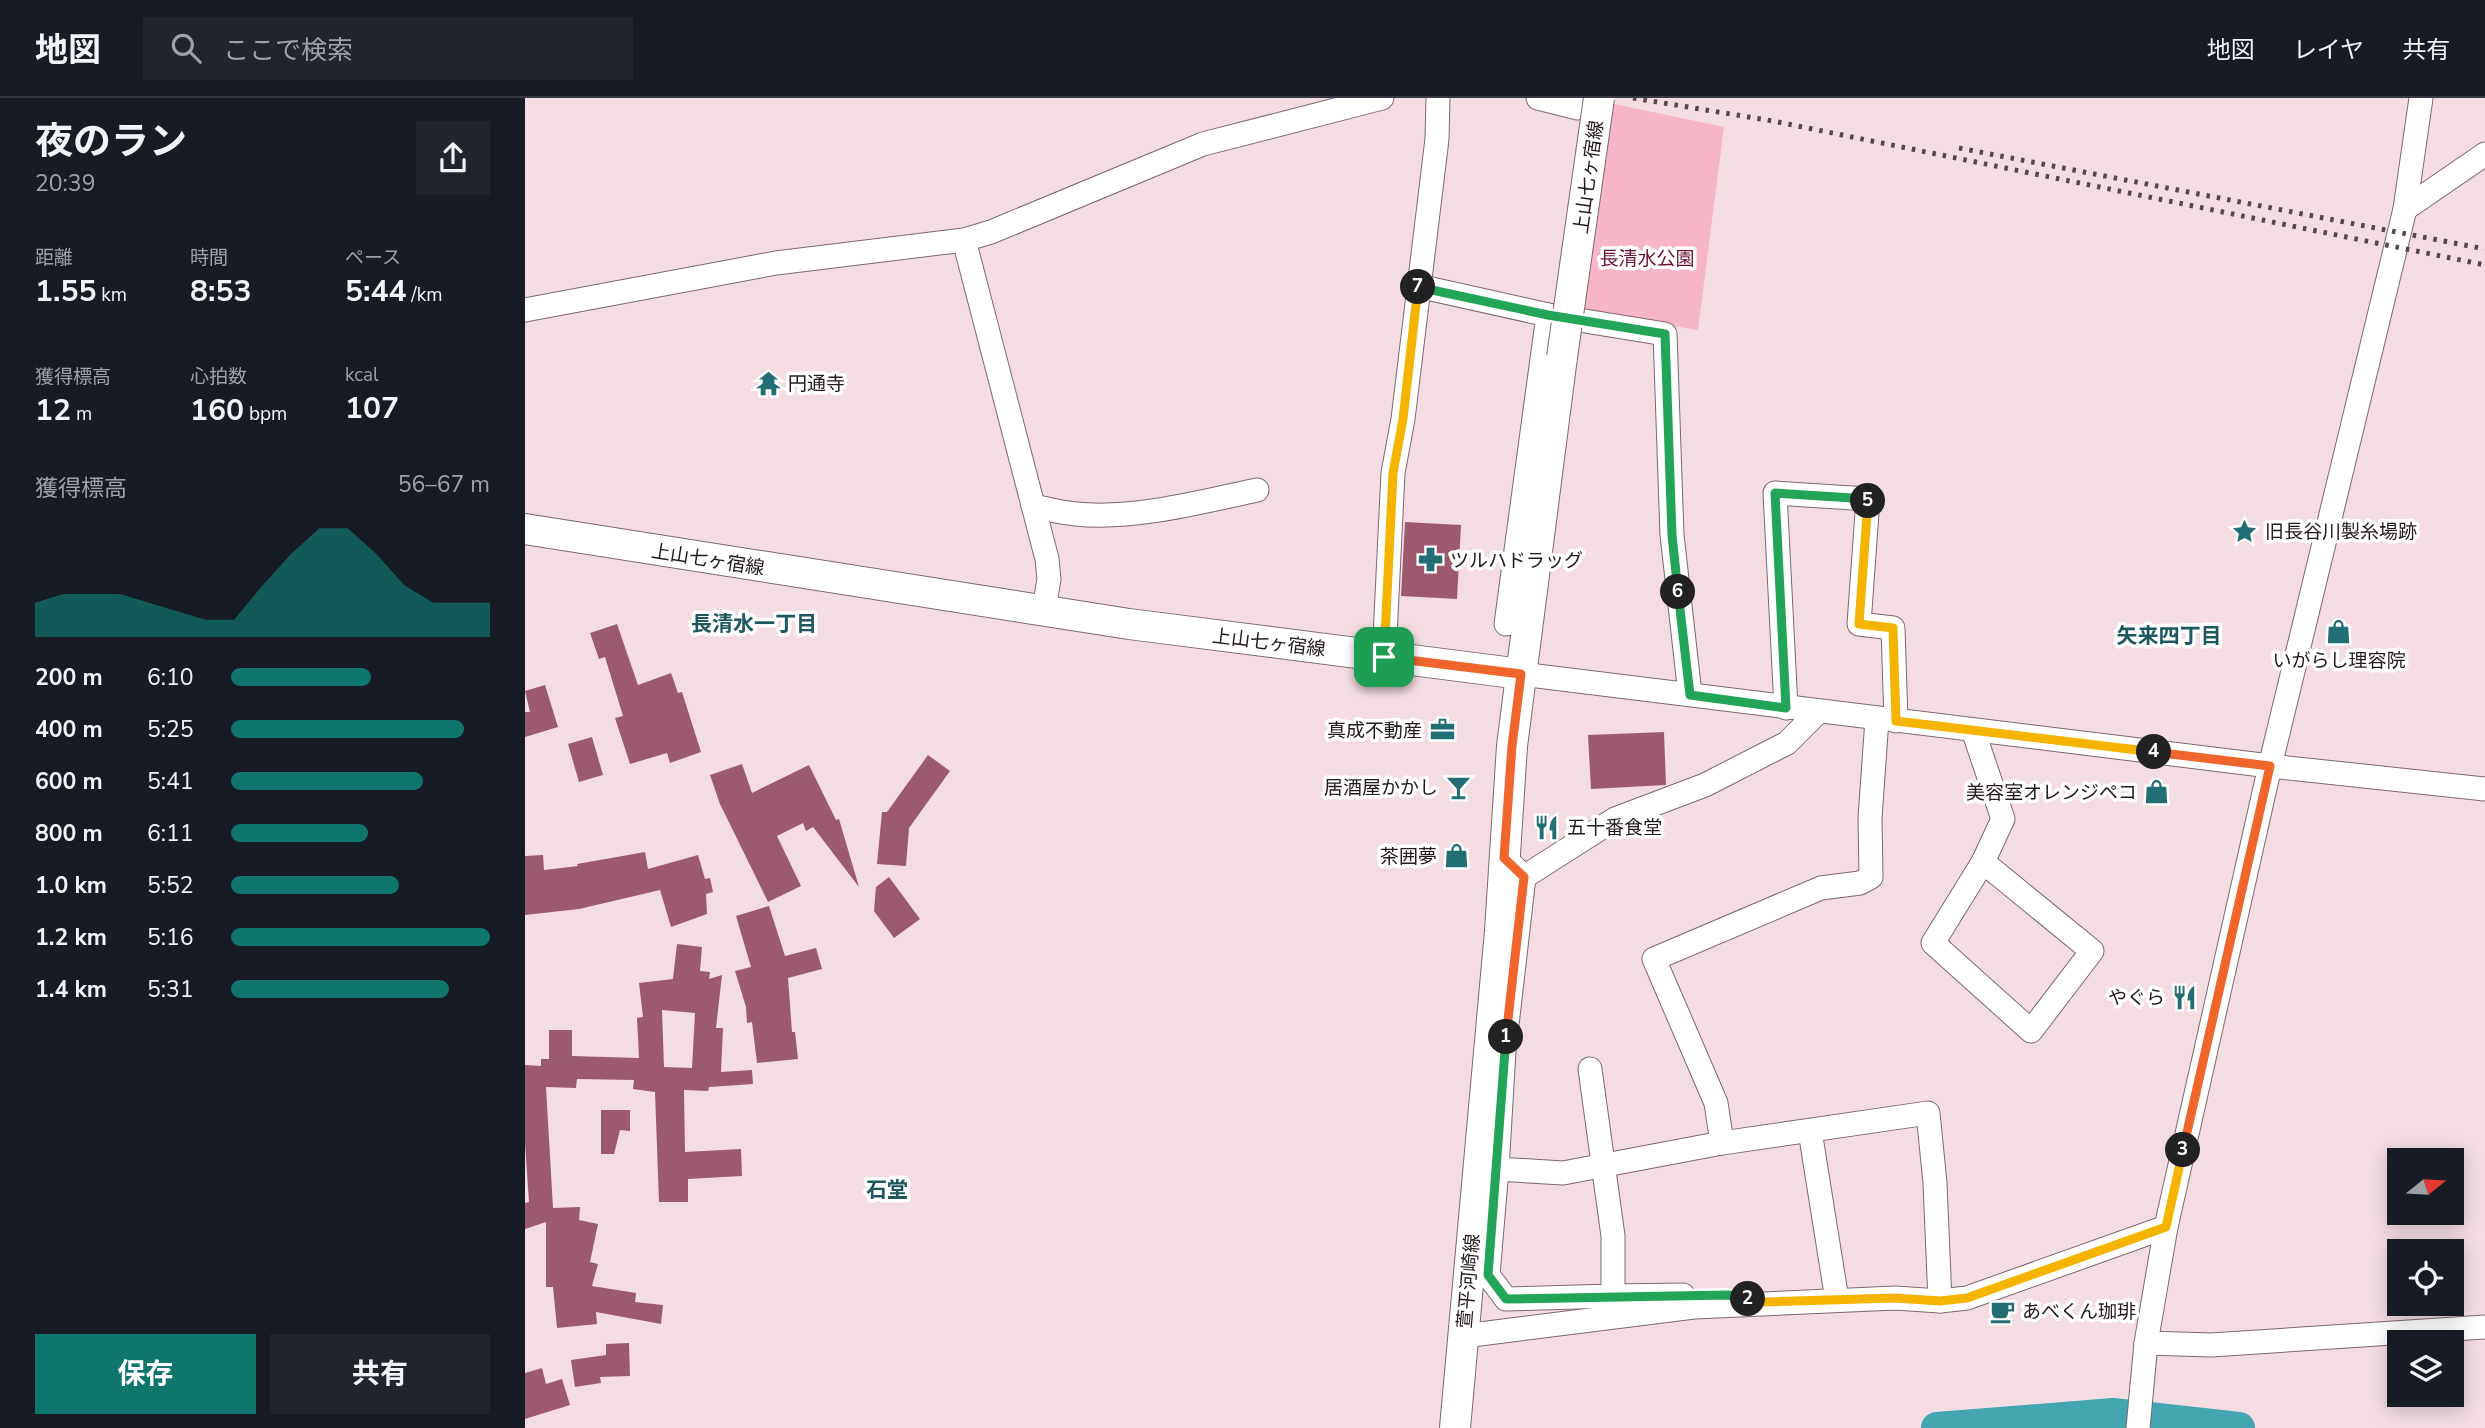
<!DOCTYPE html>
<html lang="ja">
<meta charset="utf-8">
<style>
:root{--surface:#171b24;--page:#20242c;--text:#f1f3f6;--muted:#9ea1a6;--line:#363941;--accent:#0f766e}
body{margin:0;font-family:"Nunito Sans","Noto Sans JP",sans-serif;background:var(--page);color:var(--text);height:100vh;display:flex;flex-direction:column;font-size:26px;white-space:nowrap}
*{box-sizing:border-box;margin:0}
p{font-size:23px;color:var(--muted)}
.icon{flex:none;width:38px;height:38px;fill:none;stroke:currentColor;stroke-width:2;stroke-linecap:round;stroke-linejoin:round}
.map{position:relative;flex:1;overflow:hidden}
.panel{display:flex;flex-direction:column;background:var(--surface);width:525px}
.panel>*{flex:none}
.needle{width:46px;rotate:72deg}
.controls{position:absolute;left:1862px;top:1050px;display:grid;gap:14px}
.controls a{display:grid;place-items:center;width:77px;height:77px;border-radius:0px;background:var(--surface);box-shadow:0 4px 18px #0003;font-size:35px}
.pin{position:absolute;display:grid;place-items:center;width:60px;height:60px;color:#fff;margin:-30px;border-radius:14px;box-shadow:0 4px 10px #0006}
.km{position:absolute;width:35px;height:35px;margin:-18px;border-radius:50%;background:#222;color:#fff;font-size:19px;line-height:35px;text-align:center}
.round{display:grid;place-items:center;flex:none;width:74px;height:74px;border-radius:0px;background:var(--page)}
.overview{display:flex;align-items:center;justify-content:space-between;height:119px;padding:0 35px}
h1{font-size:38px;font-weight:700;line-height:52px}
.metrics{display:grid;grid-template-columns:repeat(3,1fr);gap:10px;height:119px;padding:7px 35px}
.metrics div{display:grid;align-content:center}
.metrics b{font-size:30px;font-weight:700}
.metrics small{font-size:19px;font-weight:400}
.metrics p{font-size:19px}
.chart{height:196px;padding:14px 35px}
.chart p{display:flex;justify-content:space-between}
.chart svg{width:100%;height:126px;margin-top:7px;fill:var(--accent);opacity:.7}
.button{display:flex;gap:14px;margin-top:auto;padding:14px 35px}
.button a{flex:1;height:80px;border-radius:0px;background:var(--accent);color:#fff;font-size:28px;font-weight:700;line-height:80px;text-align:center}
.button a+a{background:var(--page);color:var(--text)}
ul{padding:0 35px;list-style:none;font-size:23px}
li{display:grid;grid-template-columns:112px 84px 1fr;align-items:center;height:52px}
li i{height:18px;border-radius:9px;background:var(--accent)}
header{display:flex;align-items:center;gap:42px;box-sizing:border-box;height:98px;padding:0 35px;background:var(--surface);border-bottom:2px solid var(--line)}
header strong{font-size:33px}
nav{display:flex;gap:38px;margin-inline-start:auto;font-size:24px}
.search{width:490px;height:63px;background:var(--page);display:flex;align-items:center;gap:18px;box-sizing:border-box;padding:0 24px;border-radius:0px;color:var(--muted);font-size:26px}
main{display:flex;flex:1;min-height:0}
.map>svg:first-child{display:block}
</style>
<header>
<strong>地図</strong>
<div class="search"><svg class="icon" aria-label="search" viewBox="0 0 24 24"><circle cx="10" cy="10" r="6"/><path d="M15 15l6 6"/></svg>ここで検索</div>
<nav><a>地図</a><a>レイヤ</a><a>共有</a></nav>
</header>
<main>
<section class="panel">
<div class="overview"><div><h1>夜のラン</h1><p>20:39</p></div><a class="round"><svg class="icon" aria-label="share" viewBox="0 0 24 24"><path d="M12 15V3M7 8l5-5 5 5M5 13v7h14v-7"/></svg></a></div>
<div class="metrics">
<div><p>距離</p><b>1.55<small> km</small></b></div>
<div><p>時間</p><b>8:53</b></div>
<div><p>ペース</p><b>5:44<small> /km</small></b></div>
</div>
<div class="metrics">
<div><p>獲得標高</p><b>12<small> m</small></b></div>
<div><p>心拍数</p><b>160<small> bpm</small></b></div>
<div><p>kcal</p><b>107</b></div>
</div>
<div class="chart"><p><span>獲得標高</span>56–67 m</p>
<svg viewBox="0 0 160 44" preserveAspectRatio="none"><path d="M0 44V32L10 29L20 29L30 29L40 32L50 35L60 38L70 38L80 26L90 15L100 6L110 6L120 15L130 26L140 32L150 32L160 32V44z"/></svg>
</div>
<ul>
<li><b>200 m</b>6:10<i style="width:54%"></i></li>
<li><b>400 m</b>5:25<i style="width:90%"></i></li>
<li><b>600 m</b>5:41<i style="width:74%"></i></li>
<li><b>800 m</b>6:11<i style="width:53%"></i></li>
<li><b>1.0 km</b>5:52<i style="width:65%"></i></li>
<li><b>1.2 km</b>5:16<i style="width:100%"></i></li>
<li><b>1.4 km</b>5:31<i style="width:84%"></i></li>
</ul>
<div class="button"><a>保存</a><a>共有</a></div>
</section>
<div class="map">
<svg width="1960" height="1330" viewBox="0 0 1960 1330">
<rect width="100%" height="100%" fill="#f3dde2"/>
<!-- green -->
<polygon fill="#f7b6c7" points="1085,5 1199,29 1173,232 1054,212"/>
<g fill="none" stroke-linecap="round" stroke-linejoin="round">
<!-- river -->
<polyline stroke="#43a5b0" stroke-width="32" points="1412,1330 1588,1316 1714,1330"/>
</g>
<!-- building -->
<g fill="#9d5a6e" fill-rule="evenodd">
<polygon points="880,424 936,427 932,501 876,498"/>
<polygon points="92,526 113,587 146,575 153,595 157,594 176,654 145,665 142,655 105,666 90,620 98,618 80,559 74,561 65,535"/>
<polygon points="20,587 33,629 0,639 0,614 5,614 0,593"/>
<polygon points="1139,634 1141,687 1066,691 1063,637"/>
<polygon points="67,639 78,677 54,684 43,646"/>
<polygon points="403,657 425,673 384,730 381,768 352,766 357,714 362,714"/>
<polygon points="217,666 227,695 284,667 311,722 314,721 334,789 288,729 281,733 278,725 252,738 276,788 243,804 195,706 185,677"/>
<polygon points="120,754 123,771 173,757 180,781 185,780 188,794 181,796 182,816 146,829 135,792 54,811 0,817 0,758 18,757 19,772 53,768 52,766"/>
<polygon points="364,779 395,821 369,840 349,813 351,789"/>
<polygon points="244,808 260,858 291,850 297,871 263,880 267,934 270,934 273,961 232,965 227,924 222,925 221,909 210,873 226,869 211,818"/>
<path d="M152 846 177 849 175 873 185 874 184 881 197 877 191 930H198L196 974 227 972 228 986 184 989 183 993 159 992 160 1054 216 1051 217 1078 163 1081V1104H134L130 994 108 991 109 982 52 981 51 990 21 989 28 1110 55 1109 54 1122 73 1126 65 1164 73 1166 67 1188 111 1195 110 1204 138 1207 136 1226 71 1214 72 1226 32 1230 28 1189H21V1124L0 1131V1105L4 1104 0 1045V967L16 968V961H24V932H47V958L114 960 112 920 118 919 114 885 148 881ZM137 912 170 915 167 970 139 969Z"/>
<polygon points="76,1012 105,1012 105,1033 95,1032 89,1056 76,1056"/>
<polygon points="104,1245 105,1278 75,1279 76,1285 50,1289 46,1262 81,1257 81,1246"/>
<polygon points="17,1270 21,1286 37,1281 45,1307 0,1321 0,1275"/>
</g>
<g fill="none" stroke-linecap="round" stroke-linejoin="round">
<defs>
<g id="minor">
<polyline points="1013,0 1053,10"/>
<polyline points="1880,111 1960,56"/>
<polyline points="439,142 522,461 524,481 519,511"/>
<polyline points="893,188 1023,217 1140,236 1147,437 1165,596"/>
<polyline points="0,212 251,165 439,142 466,134 678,46 857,0"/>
<path d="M508 408C522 411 537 415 551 416 608 422 676 404 732 392"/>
<polyline points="981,526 1023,217"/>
<polyline points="859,559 868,375 878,321 912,41 913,0"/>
<polyline points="996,576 1745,668 1960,691"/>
<polyline points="1261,610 1250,395 1343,401 1334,526 1368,530 1371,623"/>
<polyline points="1448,632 1478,721 1458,764"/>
<polygon points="1458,764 1567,853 1506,933 1408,845"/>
<polyline points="999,779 1090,721 1180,687 1262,645 1293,614"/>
<polyline points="1065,971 1088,1138 1088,1198 981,1201 963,1177 972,1071 1038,1075 1197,1045 1403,1015 1410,1085 1415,1203"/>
<polyline points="1285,1033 1312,1202"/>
<polyline points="1197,1045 1191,1005 1129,861 1296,790 1335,785 1346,779 1345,720 1352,621"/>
<polyline points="972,1071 979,953 999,779 988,768"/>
<polyline points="1088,1198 1158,1197"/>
<polyline points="939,1238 1169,1209 1370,1200 1415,1203 1442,1200 1641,1129"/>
<polyline points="1621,1245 1686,1247 1960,1229"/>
<polyline points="1613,1330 1621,1245 1641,1129 1745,668 1880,111 1896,0"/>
</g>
<g id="major">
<polyline points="0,431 604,526 996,576"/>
<polyline points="930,1330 975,833 987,648 1037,259"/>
</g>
</defs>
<!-- minor casing -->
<use href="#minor" stroke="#7c686d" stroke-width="25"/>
<!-- major casing -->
<use href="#major" stroke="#7c686d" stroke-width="32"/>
<!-- minor -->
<use href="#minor" stroke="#fff" stroke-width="23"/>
<!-- major -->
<use href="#major" stroke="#fff" stroke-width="30"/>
<!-- rail -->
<g stroke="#53484a" stroke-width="5" stroke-dasharray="3.5 7" stroke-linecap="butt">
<polyline points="1108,0 1248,23 1960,167"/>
<polyline points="1434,50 1960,151"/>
</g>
<defs>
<polyline id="major-bridge" points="1037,259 1074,0"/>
</defs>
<!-- major-bridge casing -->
<use href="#major-bridge" stroke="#7c686d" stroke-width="32" stroke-linecap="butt"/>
<!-- major-bridge -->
<use href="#major-bridge" stroke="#fff" stroke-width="30"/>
</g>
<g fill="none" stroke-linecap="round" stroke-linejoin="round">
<defs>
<polyline id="split-1" points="859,559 996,576 987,648 979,760 999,779 981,939"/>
<polyline id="split-2" points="981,939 963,1177 981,1201 1203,1197 1223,1201"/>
<polyline id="split-3" points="1223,1201 1238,1204 1370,1200 1415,1203 1442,1200 1641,1129 1658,1052"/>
<polyline id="split-4" points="1629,654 1745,668 1658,1052"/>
<polyline id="split-5" points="1343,403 1334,526 1368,530 1371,623 1629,654"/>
<polyline id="split-6" points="1153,494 1165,597 1261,610 1250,395 1343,401 1343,403"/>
<polyline id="split-7" points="893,189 1023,217 1140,236 1147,437 1153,494"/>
<polyline id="split-8" points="859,559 868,375 878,321 893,189"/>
</defs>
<!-- split-1 casing -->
<use href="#split-1" stroke="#fff" stroke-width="14"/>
<!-- split-2 casing -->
<use href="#split-2" stroke="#fff" stroke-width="14"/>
<!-- split-3 casing -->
<use href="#split-3" stroke="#fff" stroke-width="14"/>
<!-- split-4 casing -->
<use href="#split-4" stroke="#fff" stroke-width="14"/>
<!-- split-5 casing -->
<use href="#split-5" stroke="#fff" stroke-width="14"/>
<!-- split-6 casing -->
<use href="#split-6" stroke="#fff" stroke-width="14"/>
<!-- split-7 casing -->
<use href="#split-7" stroke="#fff" stroke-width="14"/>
<!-- split-8 casing -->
<use href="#split-8" stroke="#fff" stroke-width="14"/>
<!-- split-1 -->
<use href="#split-1" stroke="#f0652b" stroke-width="9"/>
<!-- split-2 -->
<use href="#split-2" stroke="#22a559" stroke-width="9"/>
<!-- split-3 -->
<use href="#split-3" stroke="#f5b400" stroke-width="9"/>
<!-- split-4 -->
<use href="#split-4" stroke="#f0652b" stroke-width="9"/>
<!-- split-5 -->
<use href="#split-5" stroke="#f5b400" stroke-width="9"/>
<!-- split-6 -->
<use href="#split-6" stroke="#22a559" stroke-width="9"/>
<!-- split-7 -->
<use href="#split-7" stroke="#22a559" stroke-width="9"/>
<!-- split-8 -->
<use href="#split-8" stroke="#f5b400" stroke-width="9"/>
</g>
<!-- icons -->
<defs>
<symbol id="temple-bare" viewBox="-9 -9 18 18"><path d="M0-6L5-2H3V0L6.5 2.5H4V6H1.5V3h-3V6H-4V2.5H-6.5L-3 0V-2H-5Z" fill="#236d75" stroke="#fff" stroke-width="2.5" paint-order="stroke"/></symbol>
<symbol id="sight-bare" viewBox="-9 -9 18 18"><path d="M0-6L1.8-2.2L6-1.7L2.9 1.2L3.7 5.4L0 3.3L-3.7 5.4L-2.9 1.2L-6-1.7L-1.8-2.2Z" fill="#236d75" stroke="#fff" stroke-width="2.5" paint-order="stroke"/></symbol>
<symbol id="pharmacy-bare" viewBox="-9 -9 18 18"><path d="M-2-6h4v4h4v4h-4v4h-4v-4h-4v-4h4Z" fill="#236d75" stroke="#fff" stroke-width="2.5" paint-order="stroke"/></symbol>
<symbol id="shop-bare" viewBox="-9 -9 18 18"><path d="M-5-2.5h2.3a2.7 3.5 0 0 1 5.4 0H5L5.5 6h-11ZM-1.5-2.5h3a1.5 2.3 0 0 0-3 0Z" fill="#236d75" stroke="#fff" stroke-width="2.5" paint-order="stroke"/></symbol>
<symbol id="office-bare" viewBox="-9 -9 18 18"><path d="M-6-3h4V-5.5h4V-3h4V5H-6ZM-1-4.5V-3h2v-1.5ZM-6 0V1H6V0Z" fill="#236d75" stroke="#fff" stroke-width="2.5" paint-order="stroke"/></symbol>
<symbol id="bar-bare" viewBox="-9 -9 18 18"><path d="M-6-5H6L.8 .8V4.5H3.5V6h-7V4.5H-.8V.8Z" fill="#236d75" stroke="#fff" stroke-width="2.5" paint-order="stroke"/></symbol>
<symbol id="restaurant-bare" viewBox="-9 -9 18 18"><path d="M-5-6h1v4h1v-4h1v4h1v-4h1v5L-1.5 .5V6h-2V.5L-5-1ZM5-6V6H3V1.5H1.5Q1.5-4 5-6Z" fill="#236d75" stroke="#fff" stroke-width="2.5" paint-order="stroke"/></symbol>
<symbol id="cafe-bare" viewBox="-9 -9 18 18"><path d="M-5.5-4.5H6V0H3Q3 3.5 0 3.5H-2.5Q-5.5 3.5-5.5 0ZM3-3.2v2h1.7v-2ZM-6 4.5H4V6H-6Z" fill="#236d75" stroke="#fff" stroke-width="2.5" paint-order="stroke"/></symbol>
</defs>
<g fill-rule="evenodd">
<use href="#temple-bare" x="226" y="268" width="35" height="35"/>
<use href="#sight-bare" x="1702" y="416" width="35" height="35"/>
<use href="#pharmacy-bare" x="888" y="444" width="35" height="35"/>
<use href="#shop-bare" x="1796" y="516" width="35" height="35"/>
<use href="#office-bare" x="900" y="614" width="35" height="35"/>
<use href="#bar-bare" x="916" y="672" width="35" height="35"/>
<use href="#shop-bare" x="1614" y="676" width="35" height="35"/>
<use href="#restaurant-bare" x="1004" y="712" width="35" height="35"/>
<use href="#shop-bare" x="914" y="740" width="35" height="35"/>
<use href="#restaurant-bare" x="1642" y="882" width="35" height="35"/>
<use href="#cafe-bare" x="1460" y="1196" width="35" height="35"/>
</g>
<g text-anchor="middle" stroke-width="7" stroke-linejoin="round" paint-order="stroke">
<!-- street labels -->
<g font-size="19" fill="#21191b" stroke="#fff">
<text transform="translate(1063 79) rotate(-82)" y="7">上山七ヶ宿線</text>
<text transform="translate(183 461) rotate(9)" y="7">上山七ヶ宿線</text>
<text transform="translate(744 544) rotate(7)" y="7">上山七ヶ宿線</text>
<text transform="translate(943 1183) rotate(-85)" y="7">萱平河崎線</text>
</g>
<!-- park labels -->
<g font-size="19" fill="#691336" stroke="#fff">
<text x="1122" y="167">長清水公園</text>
</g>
<!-- poi labels -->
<g font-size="19" fill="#21191b" stroke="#fff" text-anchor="start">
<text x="263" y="292">円通寺</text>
<text x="1740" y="440">旧長谷川製糸場跡</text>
<text x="925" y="469">ツルハドラッグ</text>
<text x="1814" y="569" text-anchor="middle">いがらし理容院</text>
<text x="897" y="639" text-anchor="end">真成不動産</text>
<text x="913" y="696" text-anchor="end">居酒屋かかし</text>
<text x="1612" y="701" text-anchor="end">美容室オレンジペコ</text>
<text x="1042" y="736">五十番食堂</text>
<text x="912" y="765" text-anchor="end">茶囲夢</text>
<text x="1640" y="906" text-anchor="end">やぐら</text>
<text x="1497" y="1220">あべくん珈琲</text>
</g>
<!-- neighbourhood labels -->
<g font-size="21" font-weight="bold" fill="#1e585f" stroke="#fff">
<text x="229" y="533">長清水一丁目</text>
<text x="1644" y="545">矢来四丁目</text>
<text x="362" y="1099">石堂</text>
</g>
</g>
</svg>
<div class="controls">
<a><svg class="needle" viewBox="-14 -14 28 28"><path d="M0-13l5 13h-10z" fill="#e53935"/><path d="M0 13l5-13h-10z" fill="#9ea1a6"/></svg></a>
<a><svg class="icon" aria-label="locate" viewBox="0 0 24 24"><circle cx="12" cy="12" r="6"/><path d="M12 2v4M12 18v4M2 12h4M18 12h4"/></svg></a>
<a><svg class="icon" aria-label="layers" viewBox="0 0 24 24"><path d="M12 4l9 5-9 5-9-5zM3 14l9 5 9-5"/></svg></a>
</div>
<div class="pin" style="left:859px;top:559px;background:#1e9e55"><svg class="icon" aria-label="arrive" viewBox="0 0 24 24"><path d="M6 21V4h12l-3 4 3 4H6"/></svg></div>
<b class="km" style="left:981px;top:939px">1</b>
<b class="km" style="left:1223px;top:1201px">2</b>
<b class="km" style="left:1658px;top:1052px">3</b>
<b class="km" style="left:1629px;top:654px">4</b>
<b class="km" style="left:1343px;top:403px">5</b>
<b class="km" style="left:1153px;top:494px">6</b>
<b class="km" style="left:893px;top:189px">7</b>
</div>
</main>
